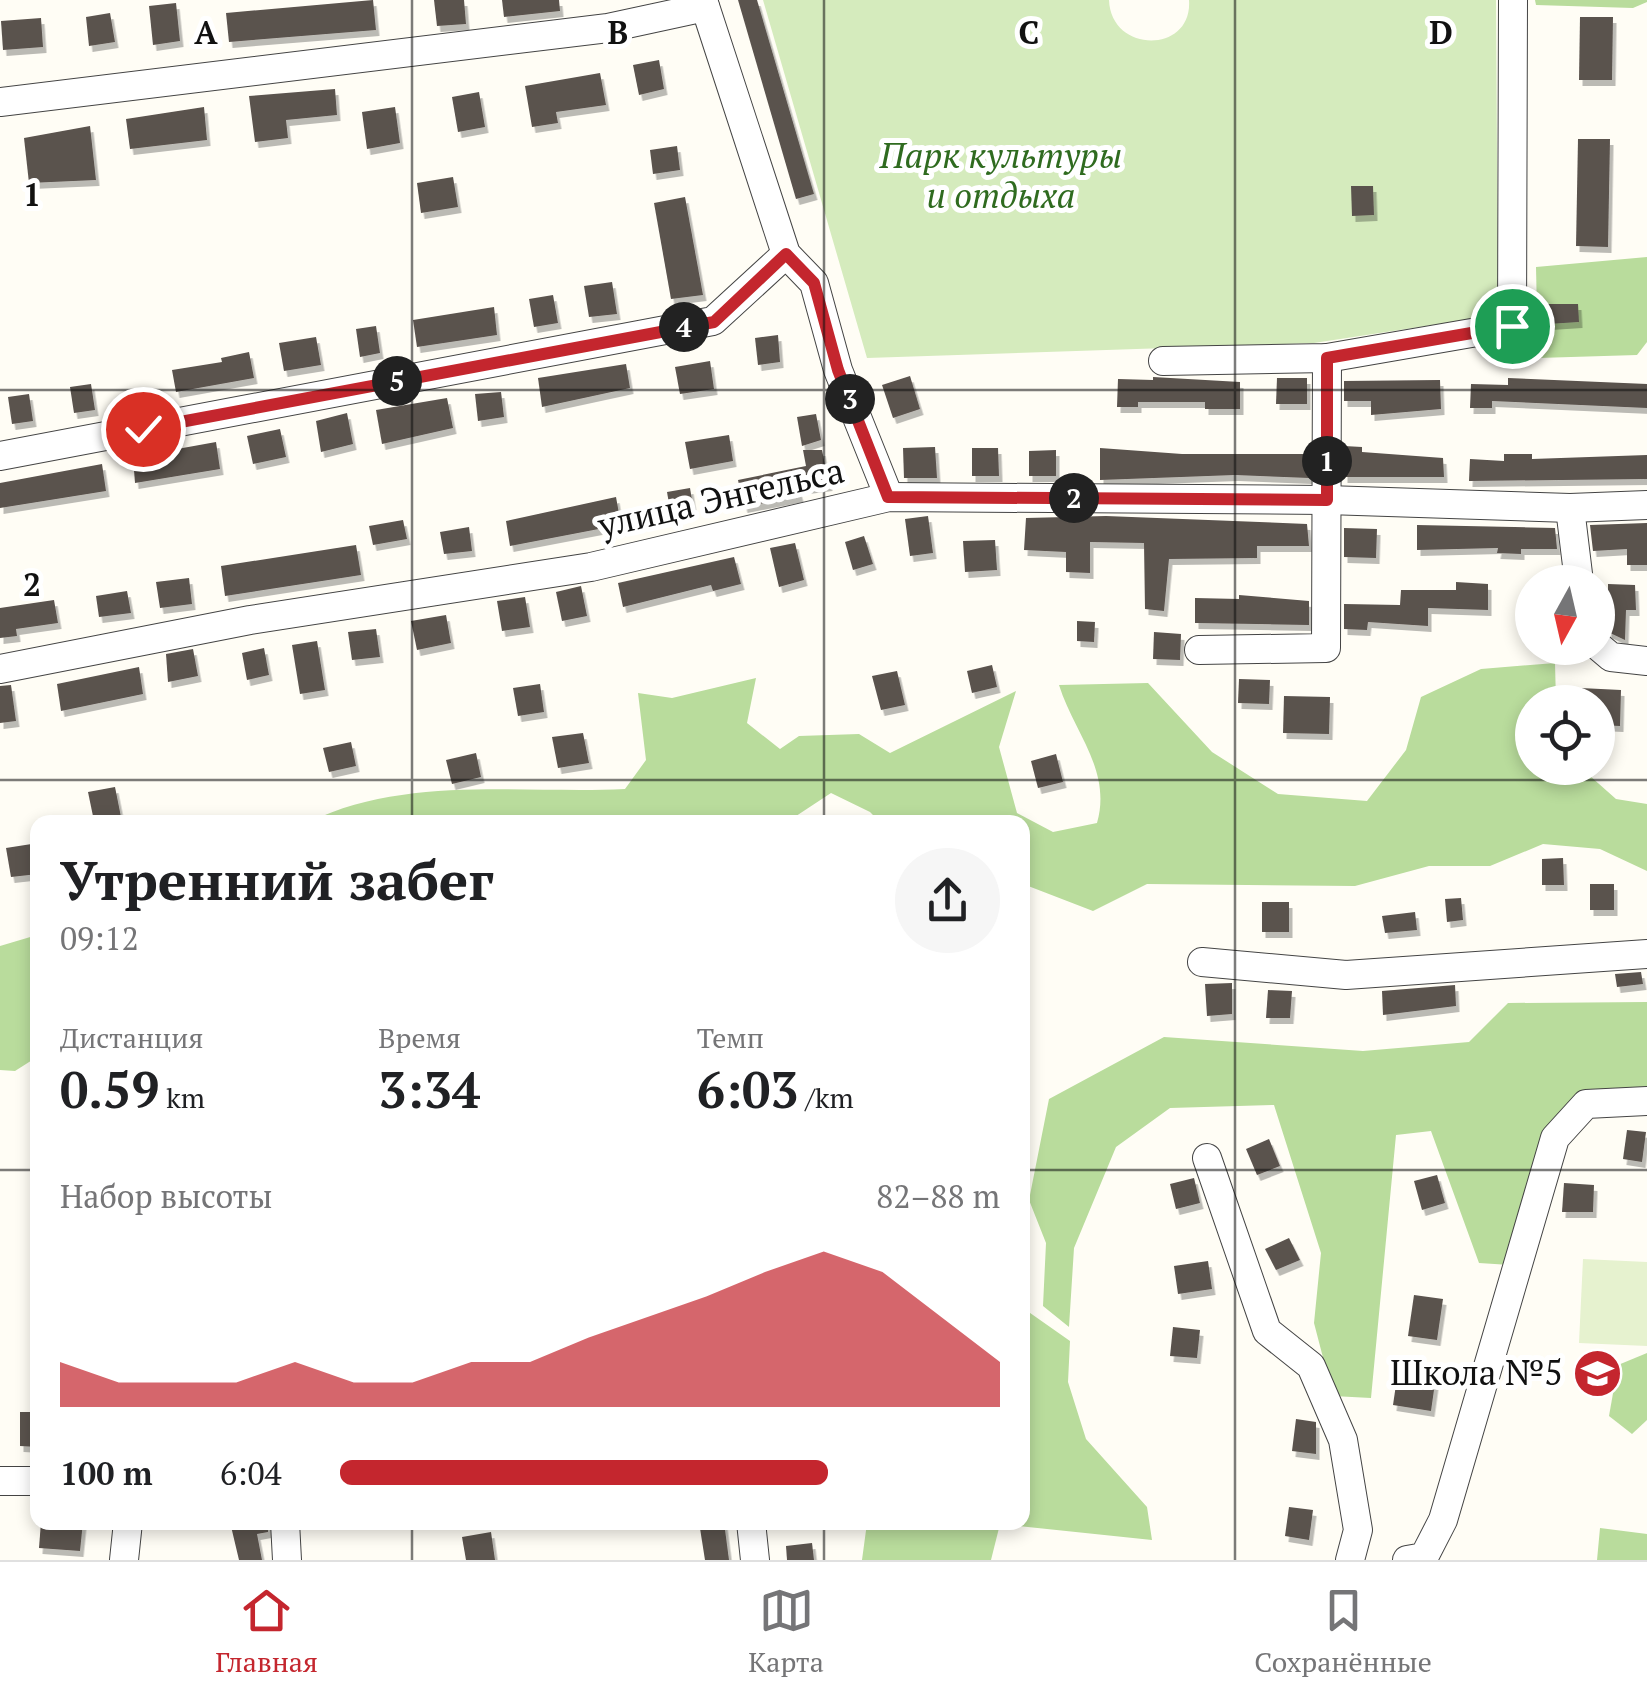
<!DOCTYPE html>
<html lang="ru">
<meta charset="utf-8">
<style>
:root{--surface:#fff;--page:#f6f6f6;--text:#202124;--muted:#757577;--line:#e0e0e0;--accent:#c4262e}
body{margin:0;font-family:"PT Serif",serif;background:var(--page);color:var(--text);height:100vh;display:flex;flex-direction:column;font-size:38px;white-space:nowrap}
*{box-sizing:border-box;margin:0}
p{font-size:32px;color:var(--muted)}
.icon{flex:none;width:55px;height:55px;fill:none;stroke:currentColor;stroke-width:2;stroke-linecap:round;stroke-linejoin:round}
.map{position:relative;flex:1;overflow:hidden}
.side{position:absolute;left:30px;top:815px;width:1000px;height:715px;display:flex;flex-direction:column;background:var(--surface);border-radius:20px;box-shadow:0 5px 15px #0003}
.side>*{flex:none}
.needle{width:65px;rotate:188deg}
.buttons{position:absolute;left:1515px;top:565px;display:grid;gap:20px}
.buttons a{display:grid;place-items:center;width:100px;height:100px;border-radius:50%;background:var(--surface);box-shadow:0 5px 15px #0003;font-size:50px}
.pin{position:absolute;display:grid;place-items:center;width:85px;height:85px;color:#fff;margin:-42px;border:5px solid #fff;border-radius:50%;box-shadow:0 2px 10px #0007}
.km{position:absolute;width:50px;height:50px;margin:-25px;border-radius:50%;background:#222;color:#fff;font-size:28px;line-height:50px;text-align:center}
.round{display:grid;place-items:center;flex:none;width:105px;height:105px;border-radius:52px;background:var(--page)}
.headline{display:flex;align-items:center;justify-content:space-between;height:170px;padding:0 30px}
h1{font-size:55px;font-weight:600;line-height:75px}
.figures{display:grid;grid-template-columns:repeat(3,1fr);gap:15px;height:170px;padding:10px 30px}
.figures div{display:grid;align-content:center}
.figures b{font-size:50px;font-weight:600}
.figures small{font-size:28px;font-weight:400}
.figures p{font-size:28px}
.chart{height:280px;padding:20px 30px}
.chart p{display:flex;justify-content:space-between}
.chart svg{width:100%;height:180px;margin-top:10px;fill:var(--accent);opacity:.7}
ul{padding:0 30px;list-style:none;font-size:32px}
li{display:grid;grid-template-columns:160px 120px 1fr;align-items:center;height:75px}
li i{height:25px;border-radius:12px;background:var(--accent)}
.tabs{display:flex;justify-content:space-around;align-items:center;height:140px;border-top:2px solid var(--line);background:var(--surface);font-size:28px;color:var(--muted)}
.tabs a{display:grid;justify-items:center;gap:5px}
.tabs .active{color:var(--accent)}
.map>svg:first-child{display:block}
</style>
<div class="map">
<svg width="1647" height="1560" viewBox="0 0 1647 1560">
<defs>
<filter id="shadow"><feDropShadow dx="3.5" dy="6" stdDeviation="0" flood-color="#0004"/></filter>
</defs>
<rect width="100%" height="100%" fill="#fffdf5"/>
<!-- green -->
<path fill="#d5ebbd" d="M763 0H1109C1111 54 1193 54 1189 0H1496L1498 315 1314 343 867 358Z"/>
<!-- forest -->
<g fill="#b9dc9c">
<polygon points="1535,0 1647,0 1647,2 1633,8 1536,5"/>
<polygon points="1647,257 1647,342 1637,355 1538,358 1536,267"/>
<path d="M1555 663 1556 702H1532V768H1581L1616 799 1647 804V871L1600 849 1543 844 1490 866H1429L1355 886 1147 884 1093 911 1023 884 1022 822H880L870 812 831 793 787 822H309C406 775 521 794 625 789L646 760 638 693 672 698 756 678 747 723 780 749 799 736 859 734 890 753 1016 691 999 747 1017 813 1053 832 1097 823C1112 770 1074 733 1059 685L1148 683 1212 752 1278 794 1367 801 1406 750 1421 697 1481 669Z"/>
<polygon points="37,935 37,1057 15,1071 0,1070 0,946"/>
<polygon points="1647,1002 1647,1090 1572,1102 1510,1265 1479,1263 1431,1131 1396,1135 1371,1398 1333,1396 1314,1323 1321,1253 1274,1105 1170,1108 1116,1147 1074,1248 1069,1327 1043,1306 1046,1243 1029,1200 1049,1099 1164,1037 1363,1051 1469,1042 1508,1003"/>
<polygon points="1023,1308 1070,1341 1068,1382 1086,1439 1147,1507 1152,1540 1000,1524 991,1560 862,1560 867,1523 1022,1522"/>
<polygon points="1647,1353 1647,1420 1632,1434 1609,1416 1618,1365"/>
<polygon points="1600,1528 1647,1534 1647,1560 1597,1560"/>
</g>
<!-- pitch -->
<polygon fill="#e6f2cf" points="1583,1259 1647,1262 1647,1346 1579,1343"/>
<!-- building -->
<g fill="#5a524d" filter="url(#shadow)">
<polygon points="373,0 376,30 229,42 226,13"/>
<polygon points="434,0 464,0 466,24 437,26"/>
<polygon points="502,0 559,0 560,11 504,17"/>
<polygon points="738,0 757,0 814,194 796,199"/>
<polygon points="176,3 180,41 153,45 149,6"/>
<polygon points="110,13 115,42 89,46 86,17"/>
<polygon points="1580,17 1613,17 1612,80 1579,80"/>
<polygon points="41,18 43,47 3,50 1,21"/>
<polygon points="659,60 664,89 639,95 633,65"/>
<polygon points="600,73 606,105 556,112 558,123 532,127 525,86"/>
<polygon points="335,89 337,115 286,120 288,138 255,142 249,96"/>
<polygon points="479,92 485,127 458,132 452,97"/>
<polygon points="204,107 207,140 130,149 126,119"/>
<polygon points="395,107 400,143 367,149 362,112"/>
<polygon points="90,126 96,180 29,183 24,138"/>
<polygon points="1578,139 1610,139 1608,247 1576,246"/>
<polygon points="677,146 680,170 653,174 650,150"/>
<polygon points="453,177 458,207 421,213 417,183"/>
<polygon points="1351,186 1373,186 1374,215 1352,216"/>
<polygon points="685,197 703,295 671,299 654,203"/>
<polygon points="612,282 617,314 589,317 584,286"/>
<polygon points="553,295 558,323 534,327 529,299"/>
<polygon points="1548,304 1578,304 1579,322 1548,324"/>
<polygon points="494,307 497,335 417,347 413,320"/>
<polygon points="376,326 380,353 360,357 356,329"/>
<polygon points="778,335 780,362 758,365 755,338"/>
<polygon points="316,337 321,365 284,371 279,343"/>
<polygon points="249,352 254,378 176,392 172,370 222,362 221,358"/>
<polygon points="710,361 714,389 680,394 675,367"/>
<polygon points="626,364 630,388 542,407 538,378"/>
<polygon points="910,376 920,409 893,418 882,385"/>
<polygon points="1153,377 1240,382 1240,409 1205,409 1205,402 1138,402 1138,407 1117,407 1118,379 1153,380"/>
<polygon points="1277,378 1307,378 1307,404 1276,404"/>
<polygon points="1508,378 1647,384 1647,408 1492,401 1492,408 1470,408 1471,384 1508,385"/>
<polygon points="1440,380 1441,409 1371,415 1371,401 1344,401 1344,381"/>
<polygon points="91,384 95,410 74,413 70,387"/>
<polygon points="501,392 504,417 478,421 475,394"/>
<polygon points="29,394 33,421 12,424 8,397"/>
<polygon points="447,398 453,428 382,444 376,410"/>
<polygon points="347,413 353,444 321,452 316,421"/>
<polygon points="816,414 821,440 802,446 797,417"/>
<polygon points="280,429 286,457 253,464 247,436"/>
<polygon points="729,435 733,461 690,469 685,442"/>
<polygon points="216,442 220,469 135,483 133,457"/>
<polygon points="1344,446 1362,447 1362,452 1443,458 1444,477 1344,477"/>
<polygon points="935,447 937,478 904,478 903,448"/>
<polygon points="972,448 998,448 999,476 972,476"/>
<polygon points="1100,448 1182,454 1309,454 1309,478 1235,475 1100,480"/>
<polygon points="803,450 822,450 829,485 798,489 800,496 744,507 738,480 806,466"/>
<polygon points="1056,450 1056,476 1029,476 1029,451"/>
<polygon points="1504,454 1532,454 1532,459 1647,455 1647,479 1469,481 1470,459 1504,461"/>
<polygon points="102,464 106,491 0,508 0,483"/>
<polygon points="690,488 694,512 671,515 667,492"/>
<polygon points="616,497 622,530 605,534 604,528 510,546 506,521"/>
<polygon points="928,516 933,553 910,556 905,519"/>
<polygon points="1106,516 1307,524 1309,546 1257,546 1257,558 1169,559 1164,611 1145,609 1144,543 1090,542 1090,573 1066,572 1066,552 1024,550 1026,518"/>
<polygon points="403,520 407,539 373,545 369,526"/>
<polygon points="1647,523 1647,565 1627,565 1627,549 1593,551 1590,525"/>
<polygon points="1417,525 1555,528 1557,549 1521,549 1521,554 1497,553 1498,548 1417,550"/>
<polygon points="469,527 472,551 444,554 440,532"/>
<polygon points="1344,528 1377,529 1376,558 1344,557"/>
<polygon points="864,536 873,564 853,570 845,542"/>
<polygon points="995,540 997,570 965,572 963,541"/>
<polygon points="795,543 804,580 779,587 770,548"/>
<polygon points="356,545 361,575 225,596 221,566"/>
<polygon points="734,557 741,584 713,591 711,585 623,607 618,583"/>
<polygon points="189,578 192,604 160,608 156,582"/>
<polygon points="1456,582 1488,584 1488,610 1428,608 1428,626 1368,622 1367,630 1344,629 1344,604 1400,605 1401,590 1456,590"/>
<polygon points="1608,584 1635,585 1636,610 1626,610 1625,640 1608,632"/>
<polygon points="581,586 587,616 562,621 556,592"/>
<polygon points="127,591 131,613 99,617 96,596"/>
<polygon points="1239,595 1309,601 1309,625 1195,623 1195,598 1239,599"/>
<polygon points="525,597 530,627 502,631 497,601"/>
<polygon points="54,600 58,623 16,629 17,636 0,638 0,608"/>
<polygon points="446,615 451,643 417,650 411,621"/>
<polygon points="1077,621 1095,622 1094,642 1077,641"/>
<polygon points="376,629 380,657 352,660 348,632"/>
<polygon points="1154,632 1181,634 1180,660 1153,659"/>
<polygon points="317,641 325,690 300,694 292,645"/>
<polygon points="264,648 269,675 247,680 242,653"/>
<polygon points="193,649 198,676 168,682 166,654"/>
<polygon points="992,665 997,687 972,693 967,671"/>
<polygon points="139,667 143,694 61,711 57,684"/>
<polygon points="897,671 905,705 881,710 872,676"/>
<polygon points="1239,679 1270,680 1269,704 1238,703"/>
<polygon points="540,684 544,712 518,716 513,688"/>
<polygon points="11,685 16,721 0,723 0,686"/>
<polygon points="1560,687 1621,690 1620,726 1598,725 1598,702 1560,702"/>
<polygon points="1284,696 1330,697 1329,734 1283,733"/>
<polygon points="583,733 589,763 558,768 552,737"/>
<polygon points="351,742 356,766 329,772 323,748"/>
<polygon points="476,753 481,777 452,784 446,760"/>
<polygon points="1056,754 1063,782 1038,788 1031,761"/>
<polygon points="115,787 121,817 94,821 88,792"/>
<polygon points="38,843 38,874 11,877 6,848"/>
<polygon points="1563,858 1564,885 1542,885 1542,859"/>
<rect x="1590" y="884" width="24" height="26"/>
<polygon points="1461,898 1463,920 1447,922 1445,899"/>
<rect x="1262" y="902" width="27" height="30"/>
<polygon points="1415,912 1417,930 1385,933 1382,916"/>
<polygon points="1641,972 1643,984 1617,987 1615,974"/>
<polygon points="1232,983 1232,1014 1207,1016 1205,984"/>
<polygon points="1455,985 1456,1006 1383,1015 1382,991"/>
<polygon points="1268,990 1292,991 1290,1018 1266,1018"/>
<polygon points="1627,1130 1646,1132 1642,1162 1623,1159"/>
<polygon points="1269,1139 1280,1166 1257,1175 1246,1149"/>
<polygon points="1437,1175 1445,1203 1422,1210 1414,1181"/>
<polygon points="1194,1178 1200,1203 1176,1209 1170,1184"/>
<polygon points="1564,1183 1594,1185 1593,1212 1562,1212"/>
<polygon points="1289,1238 1300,1260 1276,1270 1265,1249"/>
<polygon points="1208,1261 1212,1289 1178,1294 1174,1266"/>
<polygon points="1414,1295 1443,1299 1437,1340 1408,1336"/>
<polygon points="1173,1327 1200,1330 1197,1358 1170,1356"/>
<polygon points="1398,1371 1436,1376 1431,1411 1393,1405"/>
<polygon points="20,1412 38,1412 38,1447 20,1446"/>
<polygon points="1296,1419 1316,1422 1316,1454 1292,1451"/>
<polygon points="1289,1507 1313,1510 1309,1540 1285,1536"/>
<polygon points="41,1522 83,1522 80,1551 39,1548"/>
<polygon points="230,1522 268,1522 268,1532 257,1534 262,1560 239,1560"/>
<polygon points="699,1522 724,1522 729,1560 705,1560"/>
<polygon points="491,1532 495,1560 466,1560 462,1537"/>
<polygon points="812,1543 814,1560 787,1560 786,1546"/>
</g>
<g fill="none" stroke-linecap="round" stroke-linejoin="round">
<defs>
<g id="minor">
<polyline points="703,0 786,254 814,283 838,370 889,497"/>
<polyline points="0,102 608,28 705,7"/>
<polyline points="1163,361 1327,358 1512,326 1513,0"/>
<polyline points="0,456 713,321 786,254"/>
<polyline points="1570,508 1579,582"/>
<polyline points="1598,646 1611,657 1647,661"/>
<polyline points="1199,650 1326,648 1327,358"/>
<polyline points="0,669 250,620 591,567 889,497 1327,500 1570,508 1647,505"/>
<polyline points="1202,962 1346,975 1647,954"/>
<polyline points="1207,1158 1267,1331 1311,1366 1343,1440 1358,1530 1350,1560"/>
<polyline points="0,1481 38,1481"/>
<polyline points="285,1522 287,1560"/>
<polyline points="751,1522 755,1560"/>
<polyline points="124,1560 128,1522"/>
<polyline points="1407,1560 1424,1557 1443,1520 1555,1138 1586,1104 1647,1101"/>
</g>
</defs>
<!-- minor casing -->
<use href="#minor" stroke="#444" stroke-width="30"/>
<!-- minor -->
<use href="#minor" stroke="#fff" stroke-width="28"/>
</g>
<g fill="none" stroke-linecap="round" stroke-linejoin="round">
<defs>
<polyline id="route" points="143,429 714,322 786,254 814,283 838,370 888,497 1327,500 1327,358 1512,326"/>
</defs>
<!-- route casing -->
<use href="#route" stroke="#fff" stroke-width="20"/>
<!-- route -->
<use href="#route" stroke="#c4262e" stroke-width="12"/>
</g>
<!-- grid -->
<path fill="none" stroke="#111" stroke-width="2.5" stroke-opacity="0.55" d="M412 0V822M824 0V822M1235 0V1560M0 390H1647M0 780H1647M0 1170H38M1022 1170H1647M412 1522V1560M824 1522V1560"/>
<!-- icons -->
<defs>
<symbol id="school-disc" viewBox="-11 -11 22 22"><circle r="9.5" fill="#c4262e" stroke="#fff"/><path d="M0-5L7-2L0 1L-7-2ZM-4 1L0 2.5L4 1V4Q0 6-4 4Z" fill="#fff"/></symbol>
</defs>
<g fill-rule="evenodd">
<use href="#school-disc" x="1570" y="1346" width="55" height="55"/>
</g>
<g text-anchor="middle" stroke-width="10" stroke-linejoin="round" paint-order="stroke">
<!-- park labels -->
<g font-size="35" font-style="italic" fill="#2f6b1f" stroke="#fff">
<text x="1001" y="168">Парк культуры<tspan x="1001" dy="40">и отдыха</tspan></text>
</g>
<!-- street labels -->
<g font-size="35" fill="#111" stroke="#fff">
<text transform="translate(721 498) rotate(-13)" y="12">улица Энгельса</text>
</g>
<!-- poi labels -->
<g font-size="35" fill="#111" stroke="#fff" text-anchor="end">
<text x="1563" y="1385">Школа №5</text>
</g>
</g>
<g font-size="32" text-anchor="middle" font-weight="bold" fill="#111" stroke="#fff" stroke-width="10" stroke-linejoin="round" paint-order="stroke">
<text x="206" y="44">A</text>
<text x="618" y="44">B</text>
<text x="1029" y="44">C</text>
<text x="1441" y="44">D</text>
<text x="32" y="206">1</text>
<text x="32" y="596">2</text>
</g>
</svg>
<div class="buttons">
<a><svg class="needle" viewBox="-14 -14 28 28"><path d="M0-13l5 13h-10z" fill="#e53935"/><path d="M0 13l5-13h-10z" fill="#757577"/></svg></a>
<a><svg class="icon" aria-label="locate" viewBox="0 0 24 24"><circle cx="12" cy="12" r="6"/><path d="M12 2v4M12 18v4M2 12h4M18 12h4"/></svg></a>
</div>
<div class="pin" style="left:1512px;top:326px;background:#1e9e55"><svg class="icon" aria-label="arrive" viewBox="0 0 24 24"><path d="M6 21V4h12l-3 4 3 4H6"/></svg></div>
<div class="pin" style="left:143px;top:429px;background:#d93025"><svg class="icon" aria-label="check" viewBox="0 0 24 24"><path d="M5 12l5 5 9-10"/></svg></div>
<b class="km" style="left:1327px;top:461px">1</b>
<b class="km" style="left:1074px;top:498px">2</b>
<b class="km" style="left:850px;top:399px">3</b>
<b class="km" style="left:684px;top:327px">4</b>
<b class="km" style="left:397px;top:381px">5</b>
<section class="side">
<div class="headline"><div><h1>Утренний забег</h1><p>09:12</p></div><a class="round"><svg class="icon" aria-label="share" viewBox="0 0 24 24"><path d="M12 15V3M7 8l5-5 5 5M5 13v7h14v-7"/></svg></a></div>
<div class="figures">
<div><p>Дистанция</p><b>0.59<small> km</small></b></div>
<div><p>Время</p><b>3:34</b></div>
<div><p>Темп</p><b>6:03<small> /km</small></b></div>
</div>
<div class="chart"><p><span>Набор высоты</span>82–88 m</p>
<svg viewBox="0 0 160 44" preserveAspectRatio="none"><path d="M0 44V33L10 38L20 38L30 38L40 33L50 38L60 38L70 33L80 33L90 27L100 22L110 17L120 11L130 6L140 11L150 22L160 33V44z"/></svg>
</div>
<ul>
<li><b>100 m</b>6:04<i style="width:74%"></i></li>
</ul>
</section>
</div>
<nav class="tabs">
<a class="active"><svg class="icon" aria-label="home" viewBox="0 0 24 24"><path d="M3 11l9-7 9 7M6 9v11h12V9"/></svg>Главная</a>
<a><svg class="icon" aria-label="map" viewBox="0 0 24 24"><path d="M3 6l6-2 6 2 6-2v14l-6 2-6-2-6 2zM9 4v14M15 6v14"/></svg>Карта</a>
<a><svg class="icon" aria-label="saved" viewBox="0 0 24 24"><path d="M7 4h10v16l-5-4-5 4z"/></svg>Сохранённые</a>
</nav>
